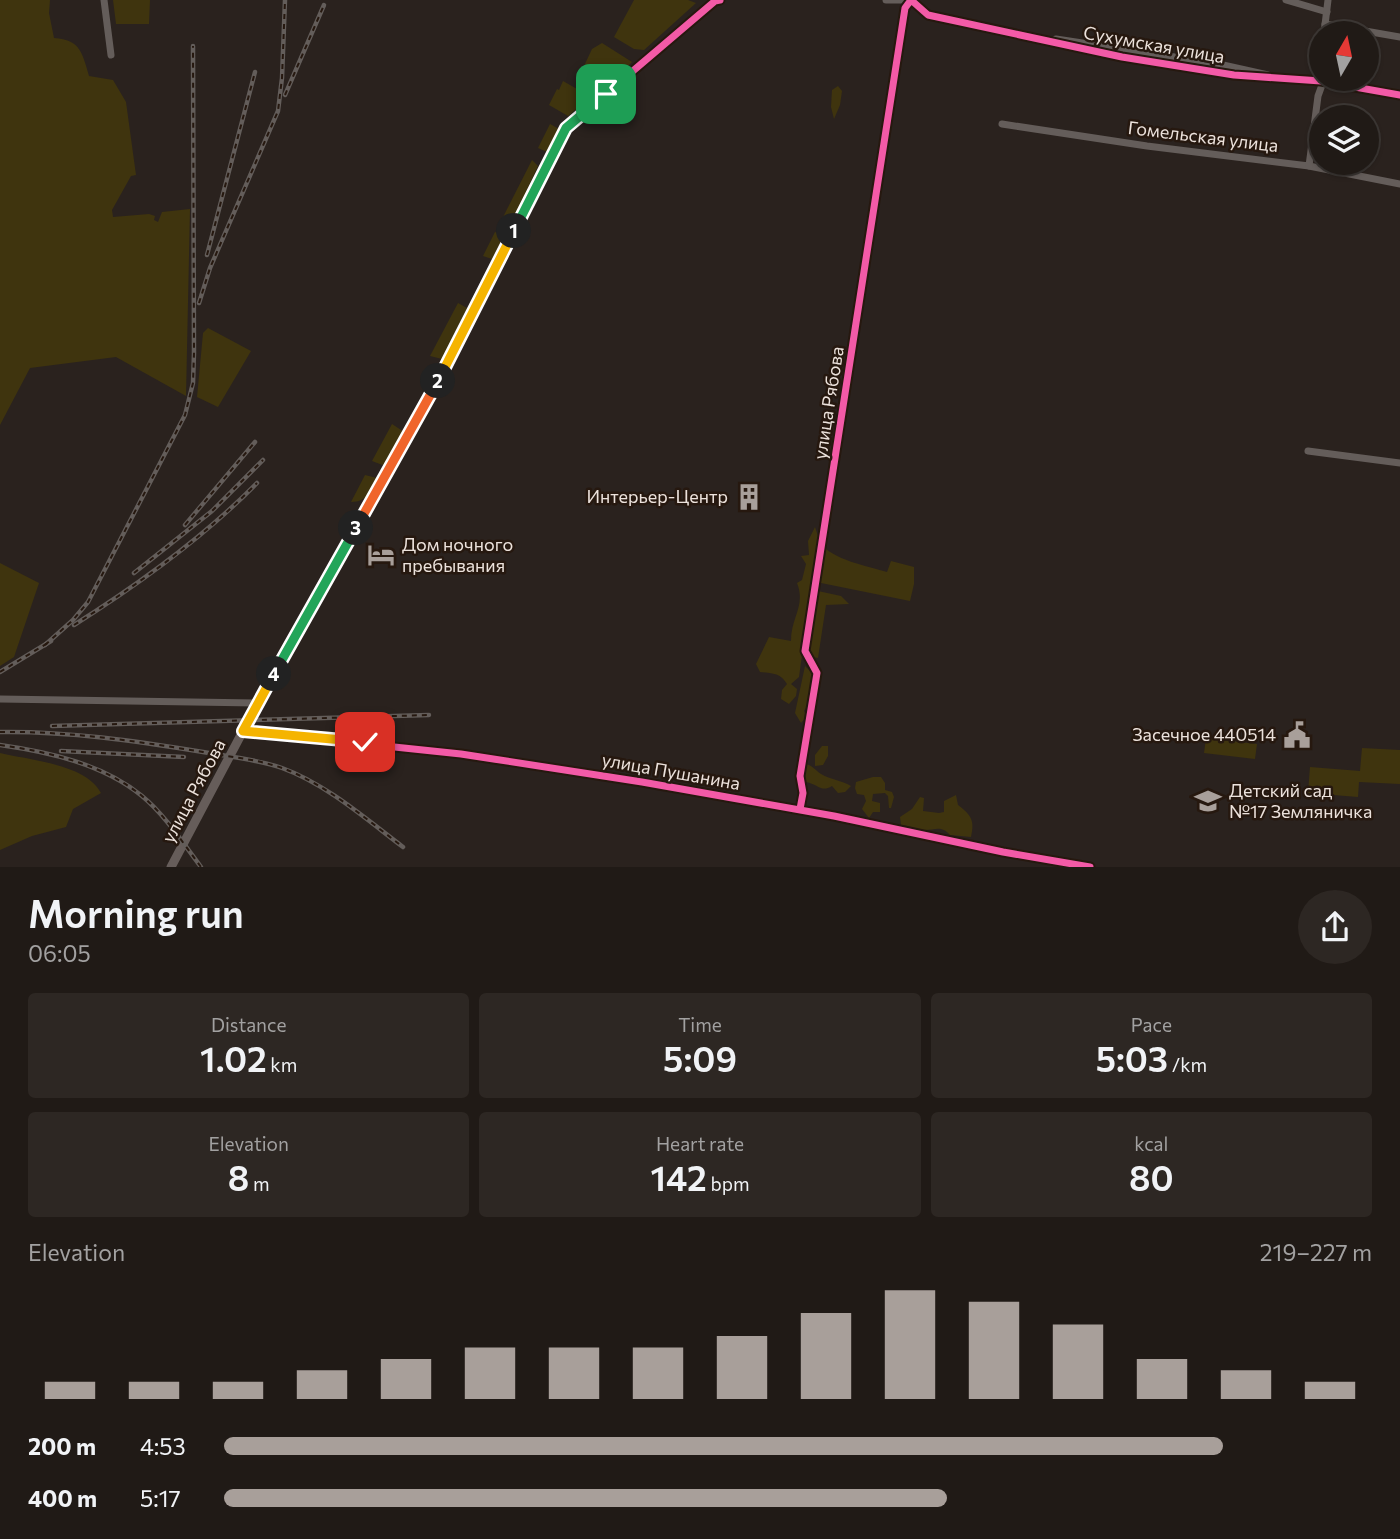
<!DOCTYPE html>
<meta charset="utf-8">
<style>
:root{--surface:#201a16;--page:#2d2723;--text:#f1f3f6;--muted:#a2a1a1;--line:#3d3835;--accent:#a89f9a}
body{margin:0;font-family:Commissioner,sans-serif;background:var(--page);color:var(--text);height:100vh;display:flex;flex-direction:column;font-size:26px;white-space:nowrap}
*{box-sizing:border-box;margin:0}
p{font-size:23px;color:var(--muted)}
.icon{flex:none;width:38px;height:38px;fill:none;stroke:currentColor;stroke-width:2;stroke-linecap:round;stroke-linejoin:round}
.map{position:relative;height:867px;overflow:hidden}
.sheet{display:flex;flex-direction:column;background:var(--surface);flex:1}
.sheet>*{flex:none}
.needle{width:46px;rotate:9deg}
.controls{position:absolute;left:1309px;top:21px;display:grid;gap:14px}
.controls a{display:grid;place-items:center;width:70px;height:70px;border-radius:50%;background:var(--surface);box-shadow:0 2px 5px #0004,0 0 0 2px var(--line);font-size:35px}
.pin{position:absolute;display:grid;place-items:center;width:60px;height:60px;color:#fff;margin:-30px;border-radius:14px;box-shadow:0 4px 10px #0006}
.km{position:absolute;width:35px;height:35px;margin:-18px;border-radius:50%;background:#222;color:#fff;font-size:19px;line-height:35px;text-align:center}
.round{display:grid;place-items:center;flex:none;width:74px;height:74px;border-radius:37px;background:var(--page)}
.summary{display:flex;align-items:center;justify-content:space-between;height:119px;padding:0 28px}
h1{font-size:38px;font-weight:600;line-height:52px}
.figures{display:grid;grid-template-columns:repeat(3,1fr);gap:10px;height:119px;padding:7px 28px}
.figures div{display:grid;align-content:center;border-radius:7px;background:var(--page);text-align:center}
.figures b{font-size:35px;font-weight:600}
.figures small{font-size:19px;font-weight:400}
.figures p{font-size:19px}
.chart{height:196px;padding:14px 28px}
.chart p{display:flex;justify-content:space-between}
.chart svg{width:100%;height:126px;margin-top:7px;stroke:var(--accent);stroke-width:6}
ul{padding:0 28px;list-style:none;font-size:23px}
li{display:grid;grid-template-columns:112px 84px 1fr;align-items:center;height:52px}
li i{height:18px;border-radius:9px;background:var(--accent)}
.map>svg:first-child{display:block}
</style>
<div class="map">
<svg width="1400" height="867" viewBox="0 0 1400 867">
<rect width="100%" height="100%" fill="#2a221e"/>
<!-- green -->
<g fill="#3f340e">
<path d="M0 0H50L49 13 54 38C81 40 82 53 89 76L113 80 126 102 136 175 131 176 112 210 113 217 149 214 155 216 154 220 158 222 162 212 190 209 186 396 116 357 30 368 0 425Z"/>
<polygon points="113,0 150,0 149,24 116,24"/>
<polygon points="634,0 688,0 696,3 644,50 634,49 614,37"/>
<polygon points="602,43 632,62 606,88 597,86 598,76 584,66 592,49"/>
<polygon points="563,81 591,97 568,116 549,105 557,89 559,90"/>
<polygon points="838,86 842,91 840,105 834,119 831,107 832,90"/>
<polygon points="550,124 559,129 547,152 538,148"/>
<polygon points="532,160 538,166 514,218 502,219"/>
<polygon points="495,232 504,236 492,259 483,256"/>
<polygon points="458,303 467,308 442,359 430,356"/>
<polygon points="208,328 251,351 218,407 197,397 203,333"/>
<polygon points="392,424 404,432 385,466 372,461"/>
<path d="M365 475 377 478C371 491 367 502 351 502Z"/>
<path d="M815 527C817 532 818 538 821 543 830 559 870 567 887 572L891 561 914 567V584L910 601 821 583 818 591 841 596 849 604 826 605 818 658 802 655 799 677 791 684 797 689 796 696 789 704 781 699 782 690 787 684C781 673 772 673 760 672L756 664 769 637 791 641C791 617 806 606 797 583L802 580 806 564 801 556 809 555 808 541Z"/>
<polygon points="0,563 39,583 14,657 0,666"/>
<path d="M805 666 812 673C812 686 812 700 804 711L807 716 801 723 795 713Z"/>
<polygon points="1206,738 1257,744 1255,759 1204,753"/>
<polygon points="822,746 828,746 828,756 823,765 815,766 815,755"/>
<polygon points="1362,748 1400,750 1400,784 1359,782 1358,797 1308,793 1310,767 1360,771"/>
<path d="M0 753C29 760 86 764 101 793L73 809 66 827 32 836 0 850Z"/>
<path d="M806 764C813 766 815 770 821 774 831 780 841 780 851 786L845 792 838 793 832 786C821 793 818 784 806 782L804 777Z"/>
<polygon points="873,777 881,777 885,783 885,790 892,792 894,797 891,808 889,808 888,796 885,793 873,794 872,801 880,803 880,812 873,812 869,818 862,809 866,801 864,795 857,794 855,788 856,782"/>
<path d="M956 795 958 805C971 815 975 820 971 837L950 835C941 825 936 830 924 830 917 829 909 826 901 825L900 817 912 809 920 797 924 798 923 811 939 813 944 812V801Z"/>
</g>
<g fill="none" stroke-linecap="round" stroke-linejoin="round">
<!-- minor -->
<g stroke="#645d5a" stroke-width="7">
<polyline points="104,0 111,55"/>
<polyline points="720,0 715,1 566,128 449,361 243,731 461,754 642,782 834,816 1003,852 1090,867"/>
<polyline points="886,0 910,0"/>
<polyline points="1286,0 1327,12"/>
<polyline points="1325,24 1400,37"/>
<polyline points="1324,33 1328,0"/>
<polyline points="1056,39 1214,63 1268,75"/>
<polyline points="1002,124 1147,146 1309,166 1400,184"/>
<polyline points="1309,166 1318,96 1322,85 1321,57"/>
<polyline points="1308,451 1400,463"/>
<polyline points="0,699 258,703"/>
<polyline points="800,809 803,793 800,776 817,673 805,651 905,8 911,0 928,15 1122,57 1234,75 1321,81 1400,95"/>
</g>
<!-- major -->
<polyline stroke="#665d5a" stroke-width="9" points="171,867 243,731"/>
<defs>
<g id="rail">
<polyline points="285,95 324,5"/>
<polyline points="207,255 255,72"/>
<polyline points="199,303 210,268 278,111 282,78 285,0"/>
<polyline points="185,525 255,442"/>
<polyline points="134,573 212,511 263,460"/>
<path d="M74 625C139 584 203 538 257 483"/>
<polyline points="45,645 73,620 88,602 185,415 193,383 194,353 193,46"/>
<polyline points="0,672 51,641"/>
<polyline points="52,726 429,715"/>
<path d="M0 732C68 731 136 741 203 752 229 757 257 759 282 768 326 784 366 819 403 847"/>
<path d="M0 745C49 752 103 764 142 796 165 815 183 843 201 867"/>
<polyline points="61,751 184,757"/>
</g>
</defs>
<!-- rail casing -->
<use href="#rail" stroke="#635d5a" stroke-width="4.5"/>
<!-- rail -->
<use href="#rail" stroke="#26180f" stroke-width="2" stroke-dasharray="5" stroke-linecap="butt"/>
<defs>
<g id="cycleway">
<polyline points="720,0 715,1 566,128 449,361 243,731 461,754 642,782 834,816 1003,852 1090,867"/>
<polyline points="800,809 803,793 800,776 817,673 805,651 905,8 911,0 928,15 1122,57 1234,75 1321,81 1400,95"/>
</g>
</defs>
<!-- cycleway casing -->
<use href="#cycleway" stroke="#26180f" stroke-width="11"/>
<!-- cycleway -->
<use href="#cycleway" stroke="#f35aa7" stroke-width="7"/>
</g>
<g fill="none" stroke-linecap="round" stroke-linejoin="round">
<defs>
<polyline id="split-1" points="514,231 566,128 606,94"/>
<polyline id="split-2" points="438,381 514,231"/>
<polyline id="split-3" points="356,528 438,381"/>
<polyline id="split-4" points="274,674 356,528"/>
<polyline id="split-5" points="274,674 243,731 365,742"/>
</defs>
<!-- split-1 casing -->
<use href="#split-1" stroke="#fff" stroke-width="14"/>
<!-- split-2 casing -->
<use href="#split-2" stroke="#fff" stroke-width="14"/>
<!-- split-3 casing -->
<use href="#split-3" stroke="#fff" stroke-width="14"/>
<!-- split-4 casing -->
<use href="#split-4" stroke="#fff" stroke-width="14"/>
<!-- split-5 casing -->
<use href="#split-5" stroke="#fff" stroke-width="14"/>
<!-- split-1 -->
<use href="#split-1" stroke="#22a559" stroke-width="9"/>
<!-- split-2 -->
<use href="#split-2" stroke="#f5b400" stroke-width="9"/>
<!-- split-3 -->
<use href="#split-3" stroke="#f0652b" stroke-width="9"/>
<!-- split-4 -->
<use href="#split-4" stroke="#22a559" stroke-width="9"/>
<!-- split-5 -->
<use href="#split-5" stroke="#f5b400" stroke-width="9"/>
</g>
<!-- icons -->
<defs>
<symbol id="building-bare" viewBox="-9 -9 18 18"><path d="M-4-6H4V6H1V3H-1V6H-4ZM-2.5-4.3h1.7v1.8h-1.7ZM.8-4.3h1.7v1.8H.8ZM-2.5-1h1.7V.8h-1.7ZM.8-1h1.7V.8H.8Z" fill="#a89f9a" stroke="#26180f" stroke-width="2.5" paint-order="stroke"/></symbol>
<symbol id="hotel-bare" viewBox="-9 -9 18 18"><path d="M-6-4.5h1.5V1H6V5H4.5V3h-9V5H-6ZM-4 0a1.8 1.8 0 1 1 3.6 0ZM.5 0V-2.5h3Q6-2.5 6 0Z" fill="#a89f9a" stroke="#26180f" stroke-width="2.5" paint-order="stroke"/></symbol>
<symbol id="civic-bare" viewBox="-9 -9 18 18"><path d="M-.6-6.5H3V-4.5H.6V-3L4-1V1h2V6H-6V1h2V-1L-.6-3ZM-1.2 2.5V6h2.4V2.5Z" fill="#a89f9a" stroke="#26180f" stroke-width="2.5" paint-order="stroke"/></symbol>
<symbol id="school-bare" viewBox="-9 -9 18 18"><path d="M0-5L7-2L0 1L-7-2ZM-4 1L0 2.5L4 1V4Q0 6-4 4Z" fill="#a89f9a" stroke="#26180f" stroke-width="2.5" paint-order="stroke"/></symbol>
</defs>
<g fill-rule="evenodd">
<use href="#building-bare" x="730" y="478" width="38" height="38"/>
<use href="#hotel-bare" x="362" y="536" width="38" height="38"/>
<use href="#civic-bare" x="1278" y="716" width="38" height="38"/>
<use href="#school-bare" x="1189" y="782" width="38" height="38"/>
</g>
<g text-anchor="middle" stroke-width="5" stroke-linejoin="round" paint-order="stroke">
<!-- street labels -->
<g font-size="18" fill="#ece2dc" stroke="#26180f">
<text transform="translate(1154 45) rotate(10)" y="6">Сухумская улица</text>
<text transform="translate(1203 137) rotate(7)" y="6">Гомельская улица</text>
<text transform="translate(829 403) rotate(-81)" y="6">улица Рябова</text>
<text transform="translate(671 772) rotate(10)" y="6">улица Пушанина</text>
<text transform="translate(194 791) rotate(-62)" y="6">улица Рябова</text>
</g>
<!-- poi labels -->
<g font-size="18" fill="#ece2dc" stroke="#26180f" text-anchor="end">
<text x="728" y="503">Интерьер-Центр</text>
<text x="402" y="551" text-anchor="start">Дом ночного<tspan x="402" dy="21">пребывания</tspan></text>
<text x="1276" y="741">Засечное 440514</text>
<text x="1229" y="797" text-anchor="start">Детский сад<tspan x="1229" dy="21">№17 Земляничка</tspan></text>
</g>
</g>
</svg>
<div class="controls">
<a><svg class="needle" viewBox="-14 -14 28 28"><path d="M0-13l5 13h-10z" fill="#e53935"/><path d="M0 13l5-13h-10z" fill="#a2a1a1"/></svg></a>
<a><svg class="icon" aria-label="layers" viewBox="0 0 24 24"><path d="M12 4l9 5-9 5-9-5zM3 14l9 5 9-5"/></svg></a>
</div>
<div class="pin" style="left:606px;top:94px;background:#1e9e55"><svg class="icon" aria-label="arrive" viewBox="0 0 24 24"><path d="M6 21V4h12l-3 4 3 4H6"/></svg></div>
<div class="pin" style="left:365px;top:742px;background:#d93025"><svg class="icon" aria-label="check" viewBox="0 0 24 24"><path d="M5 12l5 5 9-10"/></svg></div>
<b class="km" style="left:514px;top:231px">1</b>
<b class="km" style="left:438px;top:381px">2</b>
<b class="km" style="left:356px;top:528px">3</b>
<b class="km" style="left:274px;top:674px">4</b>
</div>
<section class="sheet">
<div class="summary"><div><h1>Morning run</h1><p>06:05</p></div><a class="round"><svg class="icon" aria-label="share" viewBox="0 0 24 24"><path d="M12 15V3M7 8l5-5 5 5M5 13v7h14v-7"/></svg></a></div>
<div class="figures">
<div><p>Distance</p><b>1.02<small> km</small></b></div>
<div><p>Time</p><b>5:09</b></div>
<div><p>Pace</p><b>5:03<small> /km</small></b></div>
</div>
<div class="figures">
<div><p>Elevation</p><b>8<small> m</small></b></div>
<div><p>Heart rate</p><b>142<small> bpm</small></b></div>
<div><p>kcal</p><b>80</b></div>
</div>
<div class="chart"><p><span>Elevation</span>219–227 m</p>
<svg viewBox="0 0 160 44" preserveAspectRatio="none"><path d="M5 44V38M15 44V38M25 44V38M35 44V34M45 44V30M55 44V26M65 44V26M75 44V26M85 44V22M95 44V14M105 44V6M115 44V10M125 44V18M135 44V30M145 44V34M155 44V38"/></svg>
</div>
<ul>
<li><b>200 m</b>4:53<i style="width:87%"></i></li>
<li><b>400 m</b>5:17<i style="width:63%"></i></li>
</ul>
</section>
